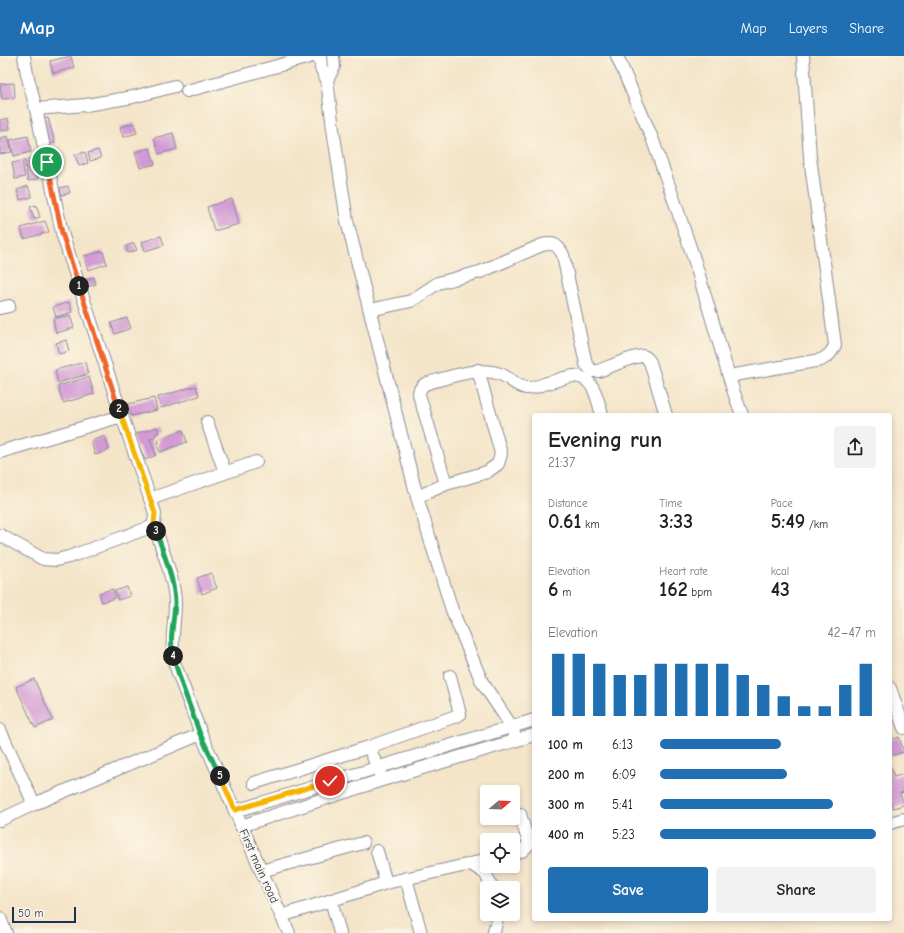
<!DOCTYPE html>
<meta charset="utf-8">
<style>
:root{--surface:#fff;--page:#f2f2f2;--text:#222;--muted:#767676;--accent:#1f6fb2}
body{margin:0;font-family:"Comic Neue",sans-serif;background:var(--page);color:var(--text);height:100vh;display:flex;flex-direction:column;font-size:15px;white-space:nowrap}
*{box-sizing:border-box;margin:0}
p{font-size:13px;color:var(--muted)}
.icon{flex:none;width:22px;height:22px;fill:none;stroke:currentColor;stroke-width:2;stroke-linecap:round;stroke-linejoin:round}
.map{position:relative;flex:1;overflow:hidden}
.drawer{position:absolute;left:532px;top:357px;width:360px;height:508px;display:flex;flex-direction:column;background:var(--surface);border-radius:4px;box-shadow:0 2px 6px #0003}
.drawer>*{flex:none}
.needle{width:26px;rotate:71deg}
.controls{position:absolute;left:480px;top:729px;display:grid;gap:8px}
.controls a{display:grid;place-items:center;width:40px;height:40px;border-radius:4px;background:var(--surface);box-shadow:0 2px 6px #0003;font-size:20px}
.scale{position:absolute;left:12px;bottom:10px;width:64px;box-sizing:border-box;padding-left:4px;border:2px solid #1b2f5e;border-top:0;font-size:11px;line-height:14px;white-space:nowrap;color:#1b2f5e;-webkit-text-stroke:3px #fcf5e5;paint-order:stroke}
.pin{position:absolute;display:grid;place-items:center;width:34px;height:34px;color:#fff;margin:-17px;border:2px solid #fff;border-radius:50%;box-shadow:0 1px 4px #0007}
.km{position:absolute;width:20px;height:20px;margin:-10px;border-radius:50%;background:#222;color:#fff;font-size:11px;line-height:20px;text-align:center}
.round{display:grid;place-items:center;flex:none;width:42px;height:42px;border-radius:4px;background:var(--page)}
.summary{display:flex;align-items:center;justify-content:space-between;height:68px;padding:0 16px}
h1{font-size:22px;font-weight:700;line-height:30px}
.metrics{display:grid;grid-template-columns:repeat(3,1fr);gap:6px;height:68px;padding:4px 16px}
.metrics div{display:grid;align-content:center}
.metrics b{font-size:20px;font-weight:700}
.metrics small{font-size:11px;font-weight:400}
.metrics p{font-size:11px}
.chart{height:112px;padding:8px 16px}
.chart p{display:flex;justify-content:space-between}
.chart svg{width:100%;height:72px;margin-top:4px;stroke:var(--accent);stroke-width:6}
.action{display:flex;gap:8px;margin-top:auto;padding:8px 16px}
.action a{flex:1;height:46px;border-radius:4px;background:var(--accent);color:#fff;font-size:16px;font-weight:700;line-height:46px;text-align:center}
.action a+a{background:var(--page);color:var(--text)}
ul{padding:0 16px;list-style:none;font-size:13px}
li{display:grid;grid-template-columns:64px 48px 1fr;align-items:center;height:30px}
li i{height:10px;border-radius:5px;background:var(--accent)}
header{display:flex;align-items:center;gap:24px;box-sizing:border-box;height:56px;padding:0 20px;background:var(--accent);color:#fff}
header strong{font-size:19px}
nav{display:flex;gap:22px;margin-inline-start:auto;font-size:14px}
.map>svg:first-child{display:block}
</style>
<header>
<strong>Map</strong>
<nav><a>Map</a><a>Layers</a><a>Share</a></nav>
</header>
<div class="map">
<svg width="904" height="877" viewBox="0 0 904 877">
<rect width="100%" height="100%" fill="#fcf5e5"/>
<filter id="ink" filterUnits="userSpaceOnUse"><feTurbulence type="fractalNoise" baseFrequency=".025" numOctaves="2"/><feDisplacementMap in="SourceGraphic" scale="8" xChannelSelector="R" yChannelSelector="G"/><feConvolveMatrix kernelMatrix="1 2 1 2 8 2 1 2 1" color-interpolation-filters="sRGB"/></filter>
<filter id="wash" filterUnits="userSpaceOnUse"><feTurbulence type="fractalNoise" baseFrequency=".012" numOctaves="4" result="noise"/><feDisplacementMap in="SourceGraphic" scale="16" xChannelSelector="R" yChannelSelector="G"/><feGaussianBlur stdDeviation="0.9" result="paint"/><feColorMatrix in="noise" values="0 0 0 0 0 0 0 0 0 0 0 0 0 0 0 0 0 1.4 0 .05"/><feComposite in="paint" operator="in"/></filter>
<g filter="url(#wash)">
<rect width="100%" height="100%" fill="#f4e5c9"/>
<g id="blocks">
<!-- building -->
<g fill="#d299d5">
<polygon points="71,0 74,12 53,17 50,5"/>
<polygon points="14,27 15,42 2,43 0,28"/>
<polygon points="8,62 10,73 0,75 0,64"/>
<polygon points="48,62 55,87 46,89 40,64"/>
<polygon points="134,67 137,77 123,81 120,71"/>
<polygon points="173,77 177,93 159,98 154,82"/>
<polygon points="8,80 12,96 0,98 0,82"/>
<polygon points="28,80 31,96 14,100 10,84"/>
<polygon points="150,92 155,108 140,112 135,96"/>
<polygon points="98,94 101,102 90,105 88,97"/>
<polygon points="85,96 88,107 79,110 75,99"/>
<polygon points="33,102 38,123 28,125 24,104"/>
<polygon points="22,105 25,121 15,123 12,107"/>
<polygon points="28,130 32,141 20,144 17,134"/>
<polygon points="68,130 70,137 61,139 60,132"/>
<polygon points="232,143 239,168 214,175 207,151"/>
<polygon points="36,149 40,161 34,163 30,151"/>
<polygon points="45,165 49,176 24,183 21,172"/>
<polygon points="161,180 164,189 145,195 142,186"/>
<polygon points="134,187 137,194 128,197 126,190"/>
<polygon points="103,195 107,208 88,214 84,200"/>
<polygon points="94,221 96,228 84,232 82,225"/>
<polygon points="69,246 72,256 56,261 53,251"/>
<polygon points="70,259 74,272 56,277 53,263"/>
<polygon points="127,262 131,272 115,278 111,267"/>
<polygon points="66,284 69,295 59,298 56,287"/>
<polygon points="85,306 88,318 58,327 55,314"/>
<polygon points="89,321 94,338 63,347 58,330"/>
<polygon points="196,330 199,340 161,352 158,341"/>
<polygon points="154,342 157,354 131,360 128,348"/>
<polygon points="157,371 159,376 155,378 156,380 150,383 156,399 145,404 139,390 137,391 133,379"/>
<polygon points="183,374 187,386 160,396 157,388 159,387 158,383"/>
<polygon points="105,380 109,394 95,399 91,385"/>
<polygon points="211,517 217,532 202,538 197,522"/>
<polygon points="127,531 130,540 118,544 115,535"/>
<polygon points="113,533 115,542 102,546 99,537"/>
<polygon points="34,623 53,664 35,672 16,631"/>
<polygon points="899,681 904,696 890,700 890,684"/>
<polygon points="890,709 894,721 904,718 904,736 900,737 904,749 893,752 890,744"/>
</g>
</g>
</g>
<g filter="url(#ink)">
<use href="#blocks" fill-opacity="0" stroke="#888a94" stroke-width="1"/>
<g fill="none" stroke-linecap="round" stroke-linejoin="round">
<defs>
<g id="minor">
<polyline points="320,0 321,12 327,24 333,73 347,165 417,441 452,554 482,626 512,671 516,684"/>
<polyline points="617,0 652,82 673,141 695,206 733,334 742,359"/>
<polyline points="327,24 334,11 333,0"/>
<polyline points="187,35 313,0"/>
<polyline points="36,53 86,49 133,41 175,30"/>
<polyline points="0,252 9,250"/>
<path d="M370 254 411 245 438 227 480 216 542 189C554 186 558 189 563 199L586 308 592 315H598C607 312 635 299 643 300 647 301 648 303 650 306L666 359"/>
<path d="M729 320 821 304C828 300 832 297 835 289L810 101 803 0"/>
<polyline points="207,366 225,416"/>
<polyline points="0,396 122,360"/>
<path d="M446 428 420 342C418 336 419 333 425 328 447 322 477 310 500 318 509 321 517 331 526 332 533 333 541 329 547 327 554 326 567 320 574 320 595 321 597 343 602 359"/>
<polyline points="417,441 446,428 487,416 498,408 501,398 499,390 478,314"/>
<polyline points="150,443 256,406"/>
<path d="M154 469C161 490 175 525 175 547 175 567 170 586 174 606L201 678 289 877"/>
<polyline points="0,479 43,503 56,504 69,501 148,472 154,469 155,457 122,360 62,177 36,53 27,18 24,0"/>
<polyline points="890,632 904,672"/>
<polyline points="0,674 34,748"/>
<polyline points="380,718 369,691 456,660 460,658 450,620"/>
<polyline points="254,727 369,691"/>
<polyline points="235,755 534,664"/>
<polyline points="0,764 34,748 201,678"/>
<polyline points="890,767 904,763"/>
<polyline points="241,770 382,724 534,679"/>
<polyline points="377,795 386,827"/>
<polyline points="513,797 522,795 529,788 520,758"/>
<polyline points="471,808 487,803"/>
<polyline points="261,815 363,787"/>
<polyline points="406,822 421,877"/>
<polyline points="331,844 340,877"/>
<polyline points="281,860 386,827 471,808 485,817 493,832"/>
<polyline points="0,862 6,877"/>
<polyline points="494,876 498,858"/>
</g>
</defs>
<!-- minor casing -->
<use href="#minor" stroke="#888a94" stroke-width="14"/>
<!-- minor -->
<use href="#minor" stroke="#fff" stroke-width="12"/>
</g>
</g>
<g fill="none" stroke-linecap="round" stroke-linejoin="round" filter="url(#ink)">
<defs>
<polyline id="split-1" points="47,106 62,177 79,230"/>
<polyline id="split-2" points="79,230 119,353"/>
<polyline id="split-3" points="119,353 155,457 154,468 156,475"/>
<path id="split-4" d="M156 475C163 495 175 526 175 547 174 565 169 583 173 600"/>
<polyline id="split-5" points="173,600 182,629 200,678 220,720"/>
<polyline id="split-6" points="220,720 235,754 330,725"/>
</defs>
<!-- split-1 casing -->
<use href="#split-1" stroke="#fff" stroke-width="8"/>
<!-- split-2 casing -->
<use href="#split-2" stroke="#fff" stroke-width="8"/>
<!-- split-3 casing -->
<use href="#split-3" stroke="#fff" stroke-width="8"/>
<!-- split-4 casing -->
<use href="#split-4" stroke="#fff" stroke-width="8"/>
<!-- split-5 casing -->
<use href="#split-5" stroke="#fff" stroke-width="8"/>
<!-- split-6 casing -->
<use href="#split-6" stroke="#fff" stroke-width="8"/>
<!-- split-1 -->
<use href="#split-1" stroke="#f0652b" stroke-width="5"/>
<!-- split-2 -->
<use href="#split-2" stroke="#f0652b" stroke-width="5"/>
<!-- split-3 -->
<use href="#split-3" stroke="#f5b400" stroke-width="5"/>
<!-- split-4 -->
<use href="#split-4" stroke="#22a559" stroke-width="5"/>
<!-- split-5 -->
<use href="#split-5" stroke="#22a559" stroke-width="5"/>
<!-- split-6 -->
<use href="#split-6" stroke="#f5b400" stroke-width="5"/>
</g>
<g text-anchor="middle" stroke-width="4" stroke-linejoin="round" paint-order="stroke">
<!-- street labels -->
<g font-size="12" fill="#1b2f5e" stroke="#fcf5e5">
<text transform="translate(259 810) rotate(66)" y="4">First main road</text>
</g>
</g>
</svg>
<div class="controls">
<a><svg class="needle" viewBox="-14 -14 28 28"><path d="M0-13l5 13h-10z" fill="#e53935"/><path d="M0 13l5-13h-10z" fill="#767676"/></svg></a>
<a><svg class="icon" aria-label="locate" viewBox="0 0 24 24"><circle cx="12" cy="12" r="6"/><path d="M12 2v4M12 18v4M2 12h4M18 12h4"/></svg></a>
<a><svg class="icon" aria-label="layers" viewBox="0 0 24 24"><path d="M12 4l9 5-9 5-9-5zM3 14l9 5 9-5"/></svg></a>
</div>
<div class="scale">50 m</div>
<div class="pin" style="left:47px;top:106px;background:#1e9e55"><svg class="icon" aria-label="arrive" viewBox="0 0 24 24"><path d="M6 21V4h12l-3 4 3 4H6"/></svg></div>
<div class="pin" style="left:330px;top:725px;background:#d93025"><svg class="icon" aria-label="check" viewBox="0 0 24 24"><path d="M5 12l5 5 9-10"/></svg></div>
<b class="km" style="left:79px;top:230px">1</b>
<b class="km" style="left:119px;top:353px">2</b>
<b class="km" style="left:156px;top:475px">3</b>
<b class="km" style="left:173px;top:600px">4</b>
<b class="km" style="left:220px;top:720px">5</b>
<section class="drawer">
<div class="summary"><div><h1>Evening run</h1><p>21:37</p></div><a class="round"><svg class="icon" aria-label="share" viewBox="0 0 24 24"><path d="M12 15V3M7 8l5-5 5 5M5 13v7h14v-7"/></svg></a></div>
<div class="metrics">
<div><p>Distance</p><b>0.61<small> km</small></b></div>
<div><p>Time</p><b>3:33</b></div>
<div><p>Pace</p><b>5:49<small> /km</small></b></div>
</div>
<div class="metrics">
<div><p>Elevation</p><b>6<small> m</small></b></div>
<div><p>Heart rate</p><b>162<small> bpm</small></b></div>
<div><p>kcal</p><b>43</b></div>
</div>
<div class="chart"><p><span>Elevation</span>42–47 m</p>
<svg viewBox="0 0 160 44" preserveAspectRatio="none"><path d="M5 44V6M15 44V6M25 44V12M35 44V19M45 44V19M55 44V12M65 44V12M75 44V12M85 44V12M95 44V19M105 44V25M115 44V32M125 44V38M135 44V38M145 44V25M155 44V12"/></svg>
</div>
<ul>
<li><b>100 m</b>6:13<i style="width:56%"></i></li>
<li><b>200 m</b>6:09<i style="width:59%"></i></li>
<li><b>300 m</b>5:41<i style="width:80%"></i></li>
<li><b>400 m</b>5:23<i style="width:100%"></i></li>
</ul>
<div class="action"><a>Save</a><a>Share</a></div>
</section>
</div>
